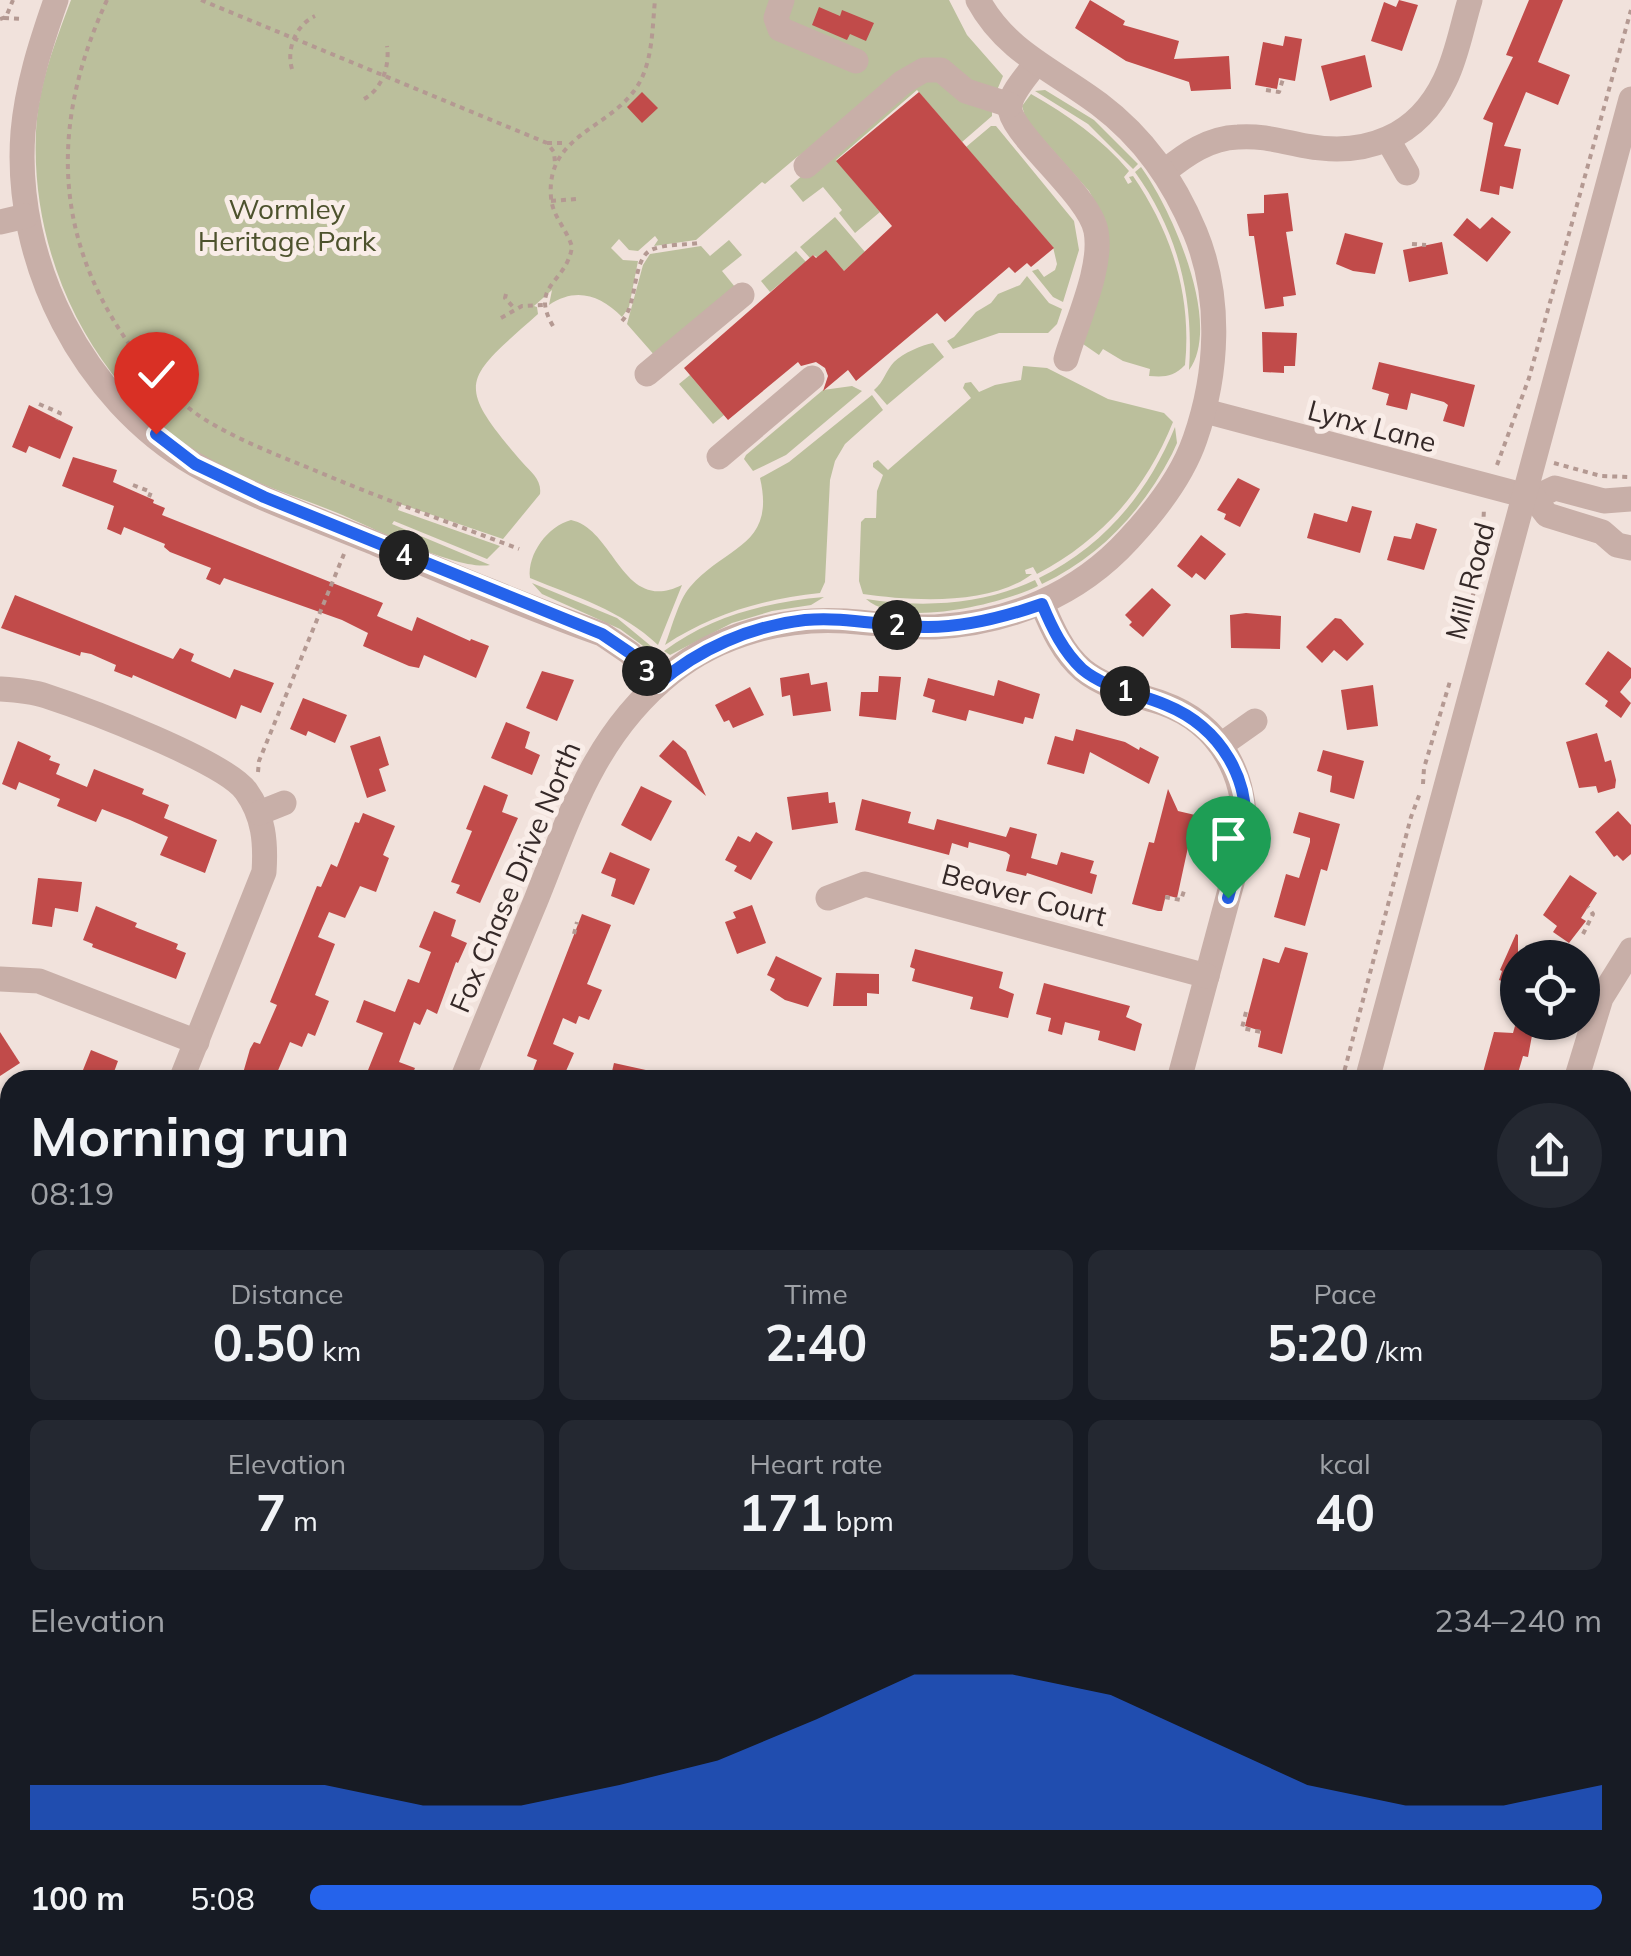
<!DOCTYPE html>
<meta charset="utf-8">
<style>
:root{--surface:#171b24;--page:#242831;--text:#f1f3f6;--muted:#9ea1a6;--accent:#2563eb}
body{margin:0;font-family:Mulish,sans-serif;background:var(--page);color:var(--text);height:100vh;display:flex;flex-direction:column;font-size:38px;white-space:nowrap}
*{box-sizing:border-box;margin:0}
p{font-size:32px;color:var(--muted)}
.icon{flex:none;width:55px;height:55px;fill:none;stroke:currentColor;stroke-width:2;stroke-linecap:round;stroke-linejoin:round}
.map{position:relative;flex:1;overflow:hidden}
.sheet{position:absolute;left:0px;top:1070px;width:1632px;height:888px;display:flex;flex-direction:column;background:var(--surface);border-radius:30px 30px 0 0;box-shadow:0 2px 8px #0004}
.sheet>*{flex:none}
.controls{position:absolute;left:1500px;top:940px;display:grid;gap:20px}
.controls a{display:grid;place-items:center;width:100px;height:100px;border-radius:50%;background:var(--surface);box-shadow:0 2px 8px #0004;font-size:50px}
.pin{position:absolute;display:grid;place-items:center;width:85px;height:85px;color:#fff;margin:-102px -42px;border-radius:50% 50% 50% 0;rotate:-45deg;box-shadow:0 0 10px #0007}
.pin .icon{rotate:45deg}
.km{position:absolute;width:50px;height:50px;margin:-25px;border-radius:50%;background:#222;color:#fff;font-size:28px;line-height:50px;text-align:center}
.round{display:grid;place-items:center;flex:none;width:105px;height:105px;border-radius:52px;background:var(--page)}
.headline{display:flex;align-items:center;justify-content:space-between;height:170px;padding:0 30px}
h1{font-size:55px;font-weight:700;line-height:75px}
.metrics{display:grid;grid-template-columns:repeat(3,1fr);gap:15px;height:170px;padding:10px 30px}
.metrics div{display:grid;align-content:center;border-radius:15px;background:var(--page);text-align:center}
.metrics b{font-size:50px;font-weight:700}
.metrics small{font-size:28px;font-weight:400}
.metrics p{font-size:28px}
.chart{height:280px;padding:20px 30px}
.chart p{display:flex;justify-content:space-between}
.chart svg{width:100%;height:180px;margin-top:10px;fill:var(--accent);opacity:.7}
ul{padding:0 30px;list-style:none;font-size:32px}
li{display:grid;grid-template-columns:160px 120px 1fr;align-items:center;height:75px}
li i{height:25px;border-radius:12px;background:var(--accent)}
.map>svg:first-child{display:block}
</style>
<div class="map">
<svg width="1631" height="1956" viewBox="0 0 1631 1956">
<rect width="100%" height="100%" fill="#f1e2dc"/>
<!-- green -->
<g fill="#bbbf9c">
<path d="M71 0H949L967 35 1003 76 995 95 945 67 797 157 765 184 762 182 696 240 654 246 658 240 655 236 638 251 629 250 619 239 611 248 623 260 638 261 629 307 622 317C600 295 576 287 549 305L552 290 534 306 537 307 538 314C464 380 453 382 522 462 531 472 542 480 540 494L503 539 400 504 398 510 500 546 487 559 394 521 392 524 490 565C458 571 373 528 340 514 299 497 253 484 214 462 97 397 30 263 36 132 38 85 55 43 71 0Z"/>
<polygon points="927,75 992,108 992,116 962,142 917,90 836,160 880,212 855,233 839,213 842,210 823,187 803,202 790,186 899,93"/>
<polygon points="1045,90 1094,120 1138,164 1133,169 1088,124 1035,91"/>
<path d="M1031 94C1068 115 1101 138 1129 171L1124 177 1128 184 1132 182 1129 177 1133 176C1172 233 1192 296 1185 365 1173 377 1165 377 1149 376L1150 369 1123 361 1103 349 1099 355 1083 344 1106 222 1089 191 1026 120 1022 106Z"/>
<polygon points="991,126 996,126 1074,221 1079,250 1063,302 1053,297 1032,271 1038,269 1044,277 1055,270 1057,264 1053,247 966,147"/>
<path d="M1141 167C1171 208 1223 324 1189 370 1194 297 1178 232 1135 172Z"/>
<polygon points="835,217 865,252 844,271 813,255 810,258 800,247"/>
<polygon points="729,240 742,255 722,271 735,287 656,357 627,324 643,265 650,254 701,246 710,256"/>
<polygon points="796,251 806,262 770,292 761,281"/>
<polygon points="1027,276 1049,303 1062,309 1057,324 1048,333 999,333 953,349 947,341 954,337 976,312 991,303 998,294 1020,285"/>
<path d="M933 343 944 357 887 405 874 390C884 382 886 370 894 362 903 353 922 345 933 343Z"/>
<path d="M1023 366 1047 368 1108 399 1164 413 1173 422C1146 489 1102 540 1037 574L1033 567 1025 570 1026 574H1032C991 606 912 601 863 594L859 581 861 522 865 518H876L877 491 883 475 873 467V463L878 460 888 470 971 398 963 388 965 383 971 382 979 392 995 385 1021 380Z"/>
<polygon points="690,375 724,415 713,424 679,384"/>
<polygon points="852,386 862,391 786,455 753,471 744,459 746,455 823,390"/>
<path d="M872 395 883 410 845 444 835 461 830 480 825 582 820 593C764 599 712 614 665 645 672 628 678 601 690 587 726 545 776 547 760 478L789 462Z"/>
<path d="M1175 427 1177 443 1172 454C1143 510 1100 557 1042 584L1039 578C1104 546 1148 493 1175 427Z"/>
<path d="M571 520C615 529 622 615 682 585L658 645C621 610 576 597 530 578 527 554 548 526 571 520Z"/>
<path d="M1035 580 1038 586C1002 604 899 629 866 599 923 608 983 605 1035 580Z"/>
<polygon points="532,583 617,618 657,651 654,654 620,629 542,594"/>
<path d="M824 597 811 605 772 611 732 623 670 655 664 651C711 616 767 602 824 597Z"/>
</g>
<!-- building -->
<g fill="#c14b4a">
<polygon points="1090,0 1125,21 1123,25 1179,41 1174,59 1229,56 1231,89 1191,91 1189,82 1126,61 1075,28"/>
<polygon points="1399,0 1418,5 1402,51 1371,41 1384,2 1396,7"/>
<polygon points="1529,0 1563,0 1538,62 1570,75 1558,105 1526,92 1504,146 1521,149 1513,189 1500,186 1499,195 1480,191 1493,123 1483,119 1513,57 1506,55"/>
<polygon points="819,7 840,16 842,10 874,23 866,41 850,34 847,40 812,25"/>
<polygon points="1285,36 1302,39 1295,81 1279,78 1277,89 1255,85 1263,42 1283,46"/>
<polygon points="1365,55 1372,87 1330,101 1321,66"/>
<polygon points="642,92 658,108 642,123 627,107"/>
<polygon points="919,92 1054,248 1031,267 1027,263 1015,273 1009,267 945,322 937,313 856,381 848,370 823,391 828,376 825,368 816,362 801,366 798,362 728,420 684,368 813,255 816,258 826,250 844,271 892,226 836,161"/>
<polygon points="1288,193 1293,231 1286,232 1296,295 1283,297 1284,306 1265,309 1254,236 1249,236 1247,214 1264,213 1264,195"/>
<polygon points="1492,217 1511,232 1487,262 1453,235 1467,218 1480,229"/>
<polygon points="1345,233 1383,243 1375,274 1353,271 1336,264"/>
<polygon points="1442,242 1448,274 1409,282 1403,250"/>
<polygon points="1262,332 1297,333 1295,366 1284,366 1284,373 1263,372"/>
<polygon points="1379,362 1475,385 1464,427 1443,421 1448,405 1444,402 1411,393 1407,410 1386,405 1389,394 1372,389"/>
<polygon points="29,405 73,427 60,459 29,446 26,453 12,447"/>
<polygon points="73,457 117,470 113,482 154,500 153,503 165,508 162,515 383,603 377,616 412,631 417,617 470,641 471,639 489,646 476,678 424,655 419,668 409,666 363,646 368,633 342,620 224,578 220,585 206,579 211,568 170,552 164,547 165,544 124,527 121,535 107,529 114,506 62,486"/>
<polygon points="1238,478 1260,489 1240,527 1224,519 1226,514 1217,510"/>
<polygon points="1352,506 1372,511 1360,553 1307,538 1314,513 1347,522"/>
<polygon points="1416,523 1437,529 1424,570 1387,560 1394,536 1411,539"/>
<polygon points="1201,535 1226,554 1205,580 1196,573 1192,578 1177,566"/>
<polygon points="1152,588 1171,605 1143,637 1129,625 1132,622 1125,615"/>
<polygon points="15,595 173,659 180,648 194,654 191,661 230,678 234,669 274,683 261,713 241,705 236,719 133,675 132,678 114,671 116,665 91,654 81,652 80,656 1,628"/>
<polygon points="1246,613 1281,616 1280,649 1231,648 1230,615"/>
<polygon points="1335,618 1341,619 1364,644 1347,661 1334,650 1322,663 1306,647"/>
<polygon points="1608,651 1631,668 1631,678 1620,692 1631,703 1621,718 1605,706 1608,701 1585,684"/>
<polygon points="542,671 574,680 557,721 526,708"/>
<polygon points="809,673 811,685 827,682 831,711 793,716 790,695 782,697 780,678"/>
<polygon points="879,676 901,677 896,720 859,716 861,692 878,692"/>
<polygon points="928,678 994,696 998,680 1040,694 1033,719 1025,717 1023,724 969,710 966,721 932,712 935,700 923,696"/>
<polygon points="1373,685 1378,726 1347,730 1341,690"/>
<polygon points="750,687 764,715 733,728 729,720 724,722 715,705"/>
<polygon points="303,698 347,715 335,743 308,731 306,736 290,729"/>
<polygon points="506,722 530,732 525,748 540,755 532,775 491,758"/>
<polygon points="1076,729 1125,742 1139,750 1140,747 1159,757 1149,784 1090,752 1084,774 1047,764 1055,736 1073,741"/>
<polygon points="1597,733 1605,762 1611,760 1616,780 1615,788 1598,793 1596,786 1579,788 1566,742"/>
<polygon points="380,736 389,765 379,769 386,791 367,798 350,746"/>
<polygon points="673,740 686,751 706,796 659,756"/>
<polygon points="18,741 51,756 49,760 60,764 56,774 87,787 94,769 144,789 142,794 169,805 164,818 217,840 205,873 160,855 168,837 130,820 102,809 96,822 57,806 60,799 19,782 16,790 2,784"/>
<polygon points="1323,750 1364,761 1354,799 1330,792 1332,776 1317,771"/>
<polygon points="484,785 508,795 502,812 518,818 480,903 456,893 460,885 451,882 472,831 466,829"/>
<polygon points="641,786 672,801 651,841 621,825"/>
<polygon points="1168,789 1178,811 1195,815 1177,898 1166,895 1162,911 1158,911 1132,904 1149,842 1154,843"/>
<polygon points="828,792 829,803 835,802 838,823 792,830 787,797"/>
<polygon points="862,799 911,812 908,823 934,830 937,819 1006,837 1010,827 1037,834 1031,858 1057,865 1061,852 1094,861 1090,873 1097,875 1092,894 1027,873 1026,876 1006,871 1010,855 1006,852 969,842 968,848 952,843 949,855 855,830"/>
<polygon points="1618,811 1631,825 1631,854 1623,861 1617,855 1614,857 1595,832"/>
<polygon points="1299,812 1340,824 1327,871 1321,869 1305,926 1274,917 1286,874 1299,878 1310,842 1310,838 1293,833"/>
<polygon points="363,813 395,826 383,855 389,858 376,892 360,886 345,918 329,912 318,937 335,944 315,995 329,1001 315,1036 308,1033 302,1047 290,1042 274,1080 241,1080 250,1049 254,1042 260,1044 277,1005 270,1002 317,886 321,887 331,864 337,867 355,822 359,823"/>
<polygon points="756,832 773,842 751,880 734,871 737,866 725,860 738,836 750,842"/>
<polygon points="610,852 650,869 634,905 611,896 616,879 601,873"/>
<polygon points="1570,875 1597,893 1581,918 1586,921 1569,943 1553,932 1557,926 1543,915"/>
<polygon points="38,878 82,882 78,912 55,908 52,927 32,924"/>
<polygon points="752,905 766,943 737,954 725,922 736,918 733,912"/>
<polygon points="96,906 137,923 135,927 178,944 176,949 186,953 176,979 92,947 93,944 83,940"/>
<polygon points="434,911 456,920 451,936 467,943 458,963 456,962 437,1014 427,1009 420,1025 414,1022 399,1062 415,1068 410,1080 364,1080 383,1033 356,1022 364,1000 395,1012 408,979 419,983 431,952 419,947"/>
<polygon points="582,914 611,925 587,984 602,990 589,1020 579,1016 576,1024 563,1018 553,1044 574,1053 562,1080 541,1080 531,1076 537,1060 527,1056"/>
<polygon points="1516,934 1518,935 1518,987 1499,980 1502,971 1500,970"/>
<polygon points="1285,947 1308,953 1282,1054 1258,1047 1261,1031 1245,1026 1263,958 1279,963"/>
<polygon points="915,949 1003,972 999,988 1014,994 1008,1018 970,1009 973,997 912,981 915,969 910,967"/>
<polygon points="776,956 822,978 808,1007 785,1000 770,990 775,979 767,975"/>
<polygon points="836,973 879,974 879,994 867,993 867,1006 833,1006"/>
<polygon points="1044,983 1130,1006 1126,1017 1142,1024 1135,1051 1098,1040 1100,1031 1065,1022 1062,1035 1048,1031 1051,1018 1036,1014"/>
<polygon points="1515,1026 1533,1030 1528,1057 1523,1056 1516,1080 1482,1076 1494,1032 1513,1033"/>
<polygon points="0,1032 20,1063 0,1076"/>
<polygon points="91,1050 118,1061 111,1080 79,1080"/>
<polygon points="614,1063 664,1074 663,1080 610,1080"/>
</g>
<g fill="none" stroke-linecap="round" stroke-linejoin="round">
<!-- path -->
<g stroke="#b49992" stroke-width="4" stroke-dasharray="5 5" stroke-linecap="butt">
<path d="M107 0C53 117 51 229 125 338 146 369 172 398 204 419 238 440 277 455 314 470 382 499 451 523 519 549"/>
<polyline points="201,0 547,143 554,152 555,163"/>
<polyline points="4,18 23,19"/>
<polyline points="0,19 6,17 13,0"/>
<path d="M292 69C286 49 296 25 315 16"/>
<polyline points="1266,90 1279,92 1283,79"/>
<path d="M364 99C382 89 390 66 387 46"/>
<polyline points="547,143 567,143"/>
<polyline points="551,201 577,199"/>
<polyline points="1412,244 1426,245"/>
<polyline points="506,294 505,298 515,309"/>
<polyline points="501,318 522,306 543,305"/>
<path d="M622 321C638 304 632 259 651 250 664 244 685 245 699 243"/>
<path d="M553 326C529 285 566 284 572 247 567 229 552 216 551 197 546 137 605 130 634 91 653 66 652 30 655 0"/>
<polyline points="39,404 60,413 57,420"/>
<polyline points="1554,463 1601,476 1628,477"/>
<polyline points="1497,465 1529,378 1631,10"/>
<polyline points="133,485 151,492 149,497"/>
<polyline points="1468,615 1482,560 1484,507"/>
<polyline points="258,772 259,761 344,554"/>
<polyline points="1423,784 1424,768 1451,678"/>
<polyline points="1165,897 1181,900 1185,888"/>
<polyline points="574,934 577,922"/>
<polyline points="1583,934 1593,914 1588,907"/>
<polyline points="1246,1012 1242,1028 1261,1032"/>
<polyline points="1229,1080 1229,1079"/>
<polyline points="1342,1080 1411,817 1420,793"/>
<polyline points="634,1956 635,1951"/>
<polyline points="1101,1956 1103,1948"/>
</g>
<!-- minor -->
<g stroke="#c8afa8" stroke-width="25">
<path d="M56 0C41 43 27 86 23 132 13 262 83 399 196 465 250 496 312 517 370 541 446 573 524 606 602 634L630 653 658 684"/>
<polyline points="782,0 776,18 780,29 856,61"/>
<path d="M1035 64C1027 76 1013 90 1010 104 1004 130 1089 193 1096 231 1103 268 1076 323 1066 359"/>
<polyline points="1388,140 1407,173"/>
<polyline points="806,166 903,82 924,70 941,70 966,91 1010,105"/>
<path d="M1164 172C1186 154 1209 138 1238 137 1262 135 1284 142 1306 146 1366 157 1418 137 1445 80 1457 56 1462 26 1470 0"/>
<polyline points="0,222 26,216"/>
<polyline points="647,374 742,295"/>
<polyline points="1205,411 1534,498 1555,488 1604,501 1631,499"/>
<polyline points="719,457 812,378"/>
<polyline points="1534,498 1547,515 1602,532 1617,545 1631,548"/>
<path d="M1042 604C1052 628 1063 653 1083 670 1105 688 1135 694 1162 703 1222 724 1248 778 1244 838L1179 1080"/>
<path d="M0 689C15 690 31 691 46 696 86 709 224 761 246 791 264 816 266 843 264 872L181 1080"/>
<polyline points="1221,745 1255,721"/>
<polyline points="259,813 284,803"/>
<polyline points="828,898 865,884 1207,976"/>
<polyline points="0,979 39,981 197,1042"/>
<path d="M462 1080C486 1020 511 960 536 900 571 813 595 734 671 673 719 634 785 617 846 621 875 623 905 628 935 627 1009 623 1078 595 1129 539 1156 510 1182 477 1195 439 1218 373 1222 297 1195 232 1173 180 1144 138 1099 104 1054 70 1006 52 978 0"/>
<polyline points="1367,1080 1631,99"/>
<polyline points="1576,1080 1601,998 1631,950"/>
<polyline points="1622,1487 1631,1498"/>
<polyline points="0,1524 10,1499"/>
<polyline points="1622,1814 1631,1817"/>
<polyline points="894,1948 895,1956"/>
<polyline points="103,1956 106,1948"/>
<polyline points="375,1956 380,1948"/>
<polyline points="1133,1956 1135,1948"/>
</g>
</g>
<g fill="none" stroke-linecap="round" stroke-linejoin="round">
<defs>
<path id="route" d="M156 434 195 464 264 497 602 634 630 653 658 684C698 649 751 626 805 620 845 616 887 627 928 627 967 627 1005 617 1042 604 1052 628 1063 651 1082 669 1106 689 1138 693 1166 705 1220 727 1254 781 1243 839 1240 859 1233 879 1228 898"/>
</defs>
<!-- route casing -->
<use href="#route" stroke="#fff" stroke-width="20"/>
<!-- route -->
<use href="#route" stroke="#2563eb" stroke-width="12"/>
</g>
<g text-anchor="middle" stroke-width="10" stroke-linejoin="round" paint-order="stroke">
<!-- park labels -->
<g font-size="28" fill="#4d522d" stroke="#f9ede8">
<text x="287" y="219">Wormley<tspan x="287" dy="32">Heritage Park</tspan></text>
</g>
<!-- street labels -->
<g font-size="28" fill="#352928" stroke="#f9ede8">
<text transform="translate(1372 426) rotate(15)" y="10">Lynx Lane</text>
<text transform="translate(1470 581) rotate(-75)" y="10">Mill Road</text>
<text transform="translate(515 877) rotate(-67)" y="10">Fox Chase Drive North</text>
<text transform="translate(1024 895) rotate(15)" y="10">Beaver Court</text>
</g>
</g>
</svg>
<div class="controls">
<a><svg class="icon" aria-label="locate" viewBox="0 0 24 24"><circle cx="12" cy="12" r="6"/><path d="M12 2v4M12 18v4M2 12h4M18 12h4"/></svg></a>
</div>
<div class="pin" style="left:1228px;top:898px;background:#1e9e55"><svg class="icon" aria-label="arrive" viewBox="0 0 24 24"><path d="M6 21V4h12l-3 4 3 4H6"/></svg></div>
<div class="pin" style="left:156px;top:434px;background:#d93025"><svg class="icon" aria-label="check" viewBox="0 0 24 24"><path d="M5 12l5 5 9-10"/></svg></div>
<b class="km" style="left:1125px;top:691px">1</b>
<b class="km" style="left:897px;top:625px">2</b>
<b class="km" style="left:647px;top:671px">3</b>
<b class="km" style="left:404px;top:555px">4</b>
<section class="sheet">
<div class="headline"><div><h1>Morning run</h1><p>08:19</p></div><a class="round"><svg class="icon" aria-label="share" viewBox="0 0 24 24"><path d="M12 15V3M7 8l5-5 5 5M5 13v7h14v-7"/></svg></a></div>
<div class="metrics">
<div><p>Distance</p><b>0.50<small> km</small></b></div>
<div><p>Time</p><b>2:40</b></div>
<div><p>Pace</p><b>5:20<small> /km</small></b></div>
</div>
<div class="metrics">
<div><p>Elevation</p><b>7<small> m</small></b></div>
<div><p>Heart rate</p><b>171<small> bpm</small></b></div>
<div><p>kcal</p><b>40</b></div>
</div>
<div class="chart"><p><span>Elevation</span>234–240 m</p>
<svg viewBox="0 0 160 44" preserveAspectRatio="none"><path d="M0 44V33L10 33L20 33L30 33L40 38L50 38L60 33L70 27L80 17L90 6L100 6L110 11L120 22L130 33L140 38L150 38L160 33V44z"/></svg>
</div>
<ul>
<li><b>100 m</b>5:08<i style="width:100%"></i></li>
</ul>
</section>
</div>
